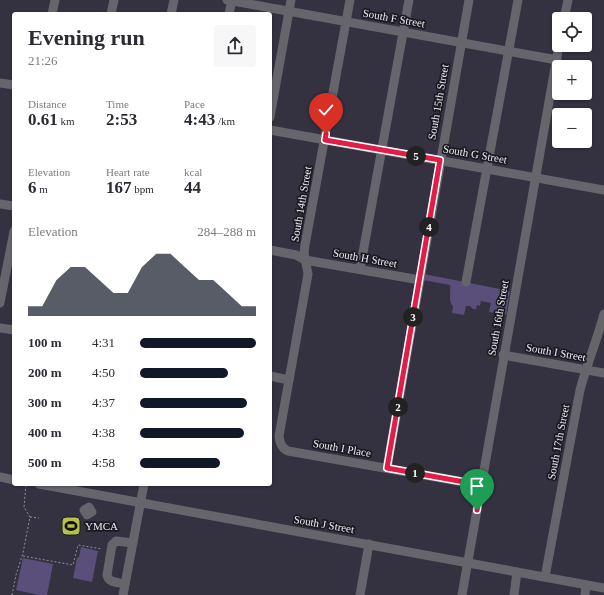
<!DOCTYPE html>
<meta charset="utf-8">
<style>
:root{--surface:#fff;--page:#f7f7f7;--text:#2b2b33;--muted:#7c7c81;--accent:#111827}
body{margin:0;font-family:Georgia,serif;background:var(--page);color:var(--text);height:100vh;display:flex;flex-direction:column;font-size:15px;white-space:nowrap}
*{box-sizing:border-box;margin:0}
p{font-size:13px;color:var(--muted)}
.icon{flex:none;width:22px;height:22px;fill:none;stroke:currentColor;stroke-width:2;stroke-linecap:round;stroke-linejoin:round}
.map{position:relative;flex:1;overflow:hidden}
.drawer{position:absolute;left:12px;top:12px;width:260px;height:474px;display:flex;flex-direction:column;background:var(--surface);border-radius:4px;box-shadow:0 1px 3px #0004}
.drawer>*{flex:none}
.tools{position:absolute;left:552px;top:12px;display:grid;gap:8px}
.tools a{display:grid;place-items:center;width:40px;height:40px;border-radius:4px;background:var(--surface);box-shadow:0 1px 3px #0004;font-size:20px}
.pin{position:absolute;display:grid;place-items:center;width:34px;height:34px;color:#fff;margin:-41px -17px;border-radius:50% 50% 50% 0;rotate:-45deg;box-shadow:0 0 4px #0007}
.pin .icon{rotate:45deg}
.km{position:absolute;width:20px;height:20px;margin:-10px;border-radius:50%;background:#222;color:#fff;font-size:11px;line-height:20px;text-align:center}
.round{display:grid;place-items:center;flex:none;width:42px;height:42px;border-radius:4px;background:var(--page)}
.headline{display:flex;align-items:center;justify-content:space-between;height:68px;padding:0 16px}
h1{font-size:22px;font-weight:800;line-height:30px}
.figures{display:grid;grid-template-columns:repeat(3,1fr);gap:6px;height:68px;padding:4px 16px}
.figures div{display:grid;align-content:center}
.figures b{font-size:17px;font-weight:800}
.figures small{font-size:11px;font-weight:400}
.figures p{font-size:11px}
.chart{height:112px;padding:8px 16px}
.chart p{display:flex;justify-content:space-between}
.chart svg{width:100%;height:72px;margin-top:4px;fill:var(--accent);opacity:.7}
ul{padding:0 16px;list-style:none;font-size:13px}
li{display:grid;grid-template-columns:64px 48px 1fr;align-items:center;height:30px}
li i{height:10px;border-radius:5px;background:var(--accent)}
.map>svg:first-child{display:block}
</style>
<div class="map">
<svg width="604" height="595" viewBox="0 0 604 595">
<rect width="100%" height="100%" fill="#343140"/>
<!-- green -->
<g fill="#594f7a">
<path d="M424 274 510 291 506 315 489 312 491 303 481 301 480 306 477 305 476 309H473L470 306H466L464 315 452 313 453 306C448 302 451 292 450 285L423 280Z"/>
<polygon points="81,547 98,551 92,582 73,578 77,558 79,557"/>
<polygon points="23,558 53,564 47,595 39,595 16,590"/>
</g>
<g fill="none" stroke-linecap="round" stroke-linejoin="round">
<!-- path -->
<g stroke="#928f9c" stroke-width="1" stroke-dasharray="2 2" stroke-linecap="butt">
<polyline points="30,517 39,518"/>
<polyline points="23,556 73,565 78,545 102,549"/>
<polyline points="12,595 16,575 23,553 30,517 24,507 26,484"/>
</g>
<!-- minor -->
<g stroke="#66656c" stroke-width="9">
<polyline points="227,0 557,60"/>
<path d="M350 0 305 245 304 253 308 274 279 436C280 444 282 448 288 451L481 485"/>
<polyline points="52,14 55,0"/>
<polyline points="111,14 114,0"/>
<polyline points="171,14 174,0"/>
<polyline points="229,14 232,0"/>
<polyline points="564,19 568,0"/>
<polyline points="0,83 14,85"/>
<polyline points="270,117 291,0"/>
<polyline points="270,130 604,190"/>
<polyline points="0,204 14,206"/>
<polyline points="270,250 296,255 305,260 420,280"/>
<polyline points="360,269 409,0"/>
<polyline points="466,282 518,0"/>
<polyline points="0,303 14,231"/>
<polyline points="0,328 14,330"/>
<polyline points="503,355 604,373"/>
<polyline points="270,376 289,380"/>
<polyline points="387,468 469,0"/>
<polyline points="0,477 14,480"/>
<polyline points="39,484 604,588"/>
<polygon points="89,507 92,512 87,515 84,510"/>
<path d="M545 577 580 390C587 364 597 340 604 314"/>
<path d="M125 584C118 582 108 583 107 575L112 545 116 541 133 543"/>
<polyline points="123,595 144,484"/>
<polyline points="360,595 369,544"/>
<polyline points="462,595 559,45"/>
<polyline points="514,595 517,572"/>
<polyline points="585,595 586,585"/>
</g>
</g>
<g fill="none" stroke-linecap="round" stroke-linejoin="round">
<defs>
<polyline id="route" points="326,134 325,140 440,160 387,468 481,485 477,510"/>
</defs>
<!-- route casing -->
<use href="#route" stroke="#fff" stroke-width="8"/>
<!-- route -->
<use href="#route" stroke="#e11d48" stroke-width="5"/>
</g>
<!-- icons -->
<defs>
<symbol id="stadium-square" viewBox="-11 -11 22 22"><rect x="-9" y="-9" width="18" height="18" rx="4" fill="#b6c149" stroke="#1b1a21"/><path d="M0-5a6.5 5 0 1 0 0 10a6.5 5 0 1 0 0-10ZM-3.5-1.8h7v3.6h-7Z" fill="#111"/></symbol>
</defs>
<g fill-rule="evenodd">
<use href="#stadium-square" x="60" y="515" width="22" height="22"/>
</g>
<g text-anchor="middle" stroke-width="3.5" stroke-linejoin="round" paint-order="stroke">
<!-- street labels -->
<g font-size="11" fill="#edebf5" stroke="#1b1a21">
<text transform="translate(394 18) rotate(10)" y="4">South F Street</text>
<text transform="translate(438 102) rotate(-80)" y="4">South 15th Street</text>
<text transform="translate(475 154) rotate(10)" y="4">South G Street</text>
<text transform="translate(301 204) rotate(-80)" y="4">South 14th Street</text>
<text transform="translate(365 258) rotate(10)" y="4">South H Street</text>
<text transform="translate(498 318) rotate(-80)" y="4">South 16th Street</text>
<text transform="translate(556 352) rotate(10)" y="4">South I Street</text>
<text transform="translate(558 442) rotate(-79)" y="4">South 17th Street</text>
<text transform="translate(342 448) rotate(10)" y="4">South I Place</text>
<text transform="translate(324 524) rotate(10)" y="4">South J Street</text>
</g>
<!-- poi labels -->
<g font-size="11" fill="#edebf5" stroke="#1b1a21" text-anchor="start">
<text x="85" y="530">YMCA</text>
</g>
</g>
</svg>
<div class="tools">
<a><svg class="icon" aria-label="locate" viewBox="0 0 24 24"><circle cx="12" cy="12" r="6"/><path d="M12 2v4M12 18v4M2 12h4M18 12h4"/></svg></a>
<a>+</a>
<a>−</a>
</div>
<div class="pin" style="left:477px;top:510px;background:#1e9e55"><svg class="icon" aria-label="arrive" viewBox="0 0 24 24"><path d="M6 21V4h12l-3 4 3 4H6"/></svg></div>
<div class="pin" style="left:326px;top:134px;background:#d93025"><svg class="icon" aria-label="check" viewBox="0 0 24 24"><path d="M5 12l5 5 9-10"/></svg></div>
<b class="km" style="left:415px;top:473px">1</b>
<b class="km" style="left:398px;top:407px">2</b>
<b class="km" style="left:413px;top:317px">3</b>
<b class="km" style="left:429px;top:227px">4</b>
<b class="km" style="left:416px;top:156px">5</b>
<section class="drawer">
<div class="headline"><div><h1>Evening run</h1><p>21:26</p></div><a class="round"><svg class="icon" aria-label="share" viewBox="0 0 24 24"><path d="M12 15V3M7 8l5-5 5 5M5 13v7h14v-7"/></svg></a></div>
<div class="figures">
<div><p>Distance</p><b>0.61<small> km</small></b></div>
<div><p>Time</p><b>2:53</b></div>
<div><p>Pace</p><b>4:43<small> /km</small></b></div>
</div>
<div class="figures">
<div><p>Elevation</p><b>6<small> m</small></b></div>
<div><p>Heart rate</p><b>167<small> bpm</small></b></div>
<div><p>kcal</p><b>44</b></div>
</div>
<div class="chart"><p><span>Elevation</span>284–288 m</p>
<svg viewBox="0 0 160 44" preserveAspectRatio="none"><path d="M0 44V38L10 38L20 22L30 14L40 14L50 22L60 30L70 30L80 14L90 6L100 6L110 14L120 22L130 22L140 30L150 38L160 38V44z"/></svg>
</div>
<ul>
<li><b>100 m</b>4:31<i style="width:100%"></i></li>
<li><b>200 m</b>4:50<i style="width:76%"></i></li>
<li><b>300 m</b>4:37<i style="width:92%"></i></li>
<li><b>400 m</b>4:38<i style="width:90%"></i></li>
<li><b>500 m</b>4:58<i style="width:69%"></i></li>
</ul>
</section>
</div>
